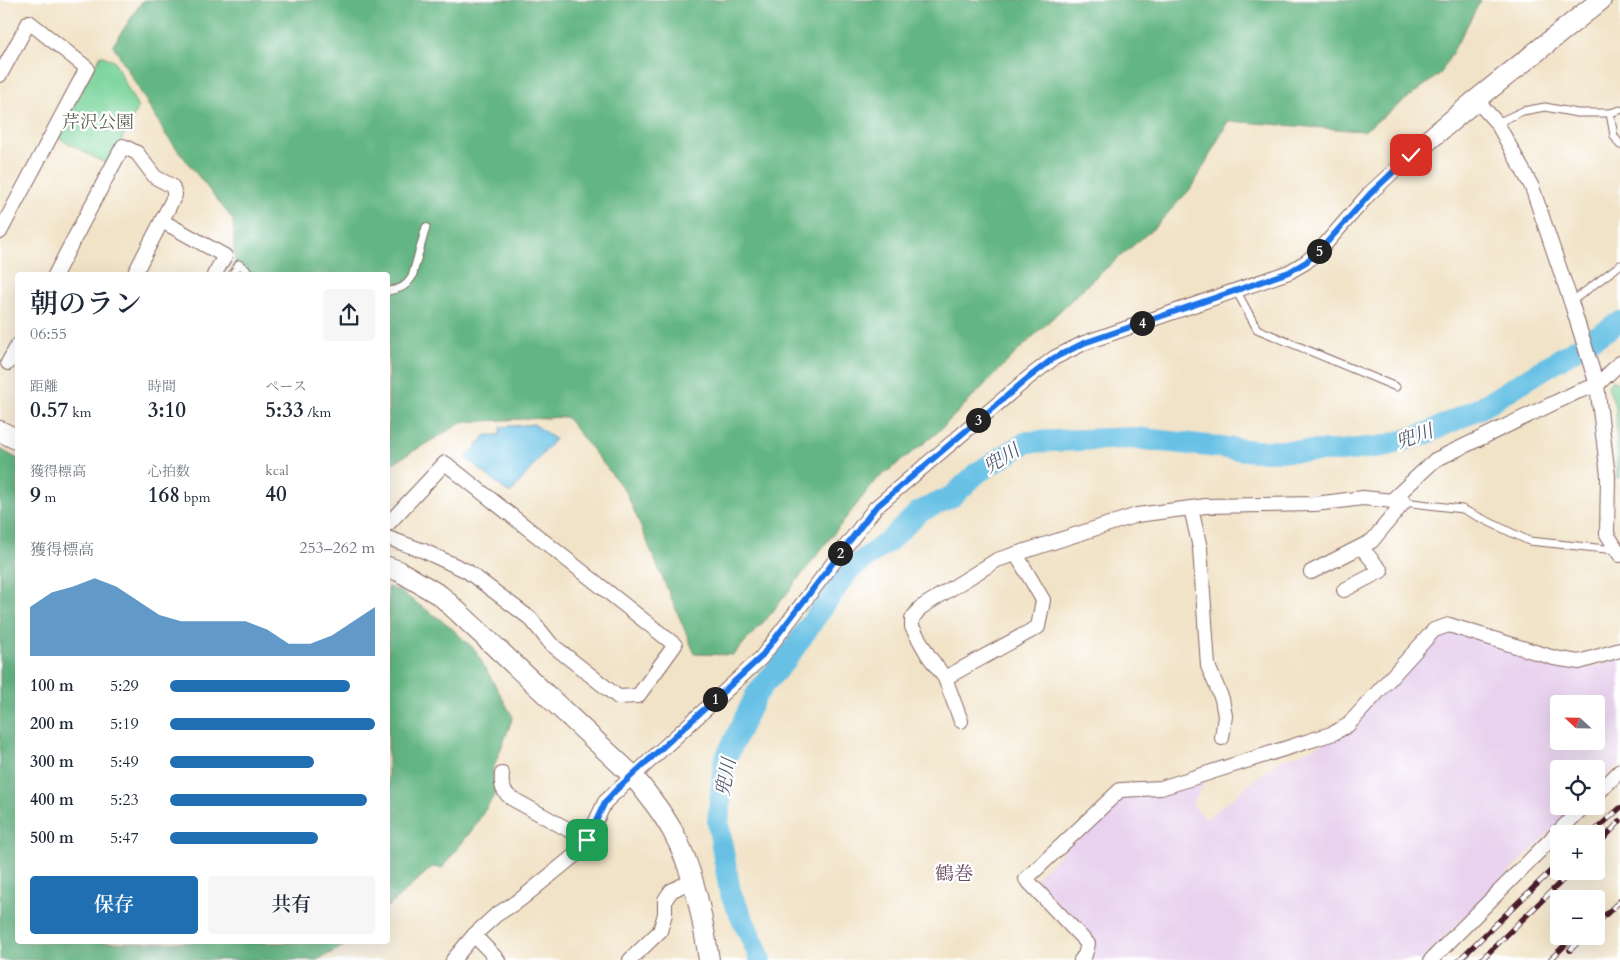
<!DOCTYPE html>
<html lang="ja">
<meta charset="utf-8">
<style>
:root{--surface:#fff;--page:#f6f6f7;--text:#1f2937;--muted:#747a83;--accent:#1f6fb2}
body{margin:0;font-family:Cardo,"Noto Serif JP",serif;background:var(--page);color:var(--text);height:100vh;display:flex;flex-direction:column;font-size:19px;white-space:nowrap}
*{box-sizing:border-box;margin:0}
p{font-size:16px;color:var(--muted)}
.icon{flex:none;width:28px;height:28px;fill:none;stroke:currentColor;stroke-width:2;stroke-linecap:round;stroke-linejoin:round}
.map{position:relative;flex:1;overflow:hidden}
.side{position:absolute;left:15px;top:272px;width:375px;height:672px;display:flex;flex-direction:column;background:var(--surface);border-radius:5px;box-shadow:0 5px 20px #0002}
.side>*{flex:none}
.needle{width:32px;rotate:292deg}
.controls{position:absolute;left:1550px;top:695px;display:grid;gap:10px}
.controls a{display:grid;place-items:center;width:55px;height:55px;border-radius:5px;background:var(--surface);box-shadow:0 5px 20px #0002;font-size:25px}
.pin{position:absolute;display:grid;place-items:center;width:42px;height:42px;color:#fff;margin:-21px;border-radius:10px;box-shadow:0 2px 8px #0006}
.km{position:absolute;width:25px;height:25px;margin:-12px;border-radius:50%;background:#222;color:#fff;font-size:14px;line-height:25px;text-align:center}
.round{display:grid;place-items:center;flex:none;width:52px;height:52px;border-radius:5px;background:var(--page)}
.summary{display:flex;align-items:center;justify-content:space-between;height:85px;padding:0 15px}
h1{font-size:28px;font-weight:600;line-height:38px}
.stats{display:grid;grid-template-columns:repeat(3,1fr);gap:8px;height:85px;padding:5px 15px}
.stats div{display:grid;align-content:center}
.stats b{font-size:21px;font-weight:600}
.stats small{font-size:14px;font-weight:400}
.stats p{font-size:14px}
.chart{height:140px;padding:10px 15px}
.chart p{display:flex;justify-content:space-between}
.chart svg{width:100%;height:90px;margin-top:5px;fill:var(--accent);opacity:.7}
.action{display:flex;gap:10px;margin-top:auto;padding:10px 15px}
.action a{flex:1;height:58px;border-radius:5px;background:var(--accent);color:#fff;font-size:20px;font-weight:600;line-height:58px;text-align:center}
.action a+a{background:var(--page);color:var(--text)}
ul{padding:0 15px;list-style:none;font-size:16px}
li{display:grid;grid-template-columns:80px 60px 1fr;align-items:center;height:38px}
li i{height:12px;border-radius:6px;background:var(--accent)}
.map>svg:first-child{display:block}
</style>
<div class="map">
<svg width="1620" height="960" viewBox="0 0 1620 960">
<rect width="100%" height="100%" fill="#fff"/>
<filter id="ink" filterUnits="userSpaceOnUse"><feTurbulence type="fractalNoise" baseFrequency=".02" numOctaves="2"/><feDisplacementMap in="SourceGraphic" scale="10" xChannelSelector="R" yChannelSelector="G"/><feConvolveMatrix kernelMatrix="1 2 1 2 8 2 1 2 1" color-interpolation-filters="sRGB"/></filter>
<filter id="wash" filterUnits="userSpaceOnUse"><feTurbulence type="fractalNoise" baseFrequency=".0096" numOctaves="4" result="noise"/><feDisplacementMap in="SourceGraphic" scale="20" xChannelSelector="R" yChannelSelector="G"/><feGaussianBlur stdDeviation="1.12" result="paint"/><feColorMatrix in="noise" values="0 0 0 0 0 0 0 0 0 0 0 0 0 0 0 0 0 1.4 0 .05"/><feComposite in="paint" operator="in"/></filter>
<g filter="url(#wash)">
<rect width="100%" height="100%" fill="#f1e3c7"/>
<!-- built -->
<path fill="#e8d2ee" fill-rule="evenodd" d="M1449 630 1583 668 1600 665 1620 657V762L1596 786V769H1559V806H1576L1421 960H1088L1095 953 1094 941 1036 882 1037 877 1116 800 1127 795 1165 793 1206 781 1192 804 1206 819 1280 760 1297 755 1334 739 1431 639ZM1559 704H1596V741H1559Z"/>
<!-- green -->
<g fill="#7ad49b" stroke="#627a63">
<polygon points="101,55 114,61 138,108 108,165 57,137"/>
<polygon points="1612,379 1620,385 1620,478 1617,478 1616,409 1608,387"/>
</g>
<!-- forest -->
<g fill="#63b683" stroke="#566a57">
<polygon points="143,0 1481,0 1441,73 1364,131 1228,121 1193,186 1154,228 1091,281 1014,355 937,433 875,481 770,615 733,655 695,654 626,492 566,417 463,422 388,466 388,275 235,275 233,220 166,135 113,45"/>
<polygon points="0,449 18,459 18,942 348,943 344,946 317,960 0,960"/>
<polygon points="388,587 399,591 447,624 475,650 513,717 493,769 495,794 473,829 442,868 432,867 388,907"/>
</g>
<!-- water -->
<polygon fill="#68c1e5" stroke="#597088" points="534,424 555,439 510,494 466,458 486,435 499,435 501,427"/>
<g fill="none" stroke-linecap="round" stroke-linejoin="round">
<!-- river -->
<polyline stroke="#68c1e5" stroke-width="22" points="760,960 758,953 730,892 718,822 724,762 756,695 765,683 785,661 848,571 890,540 919,512 953,496 977,473 1027,442 1134,438 1255,451 1340,451 1385,446 1425,434 1480,408 1620,322"/>
</g>
</g>
<g filter="url(#ink)">
<g fill="none" stroke-linecap="round" stroke-linejoin="round">
<defs>
<g id="lane">
<polyline points="1610,113 1614,136 1620,145"/>
<polyline points="1497,123 1523,111 1545,107 1577,113 1610,113 1620,110"/>
<polyline points="232,275 239,264 253,275"/>
<polyline points="1236,290 1257,329 1396,387"/>
<path d="M388 291C399 289 405 288 412 277L426 227"/>
<polyline points="1571,302 1620,265"/>
<polyline points="1404,502 1462,509 1529,541 1616,550"/>
</g>
<g id="street">
<polyline points="0,75 29,22 87,68 0,232"/>
<polyline points="1476,100 1497,123 1532,187 1572,305 1597,385 1608,476 1607,534 1620,555"/>
<polyline points="162,221 225,256 214,275"/>
<polyline points="55,275 123,146 137,153 155,177 172,186 175,195 134,275"/>
<polyline points="8,363 18,345"/>
<polyline points="1391,501 1435,460 1577,392 1597,385 1620,363"/>
<polyline points="1191,508 1200,548 1208,666 1222,699 1225,716 1222,738"/>
<polyline points="388,524 445,463 675,645 638,696 618,697 551,644 531,619 467,571 424,551 388,538"/>
<polyline points="1344,590 1381,571 1361,547"/>
<polyline points="945,678 1038,627 1043,600 1016,554"/>
<polyline points="961,721 945,678 928,655 912,627 912,619 920,608 997,560 1137,515 1206,506 1315,504 1363,498 1404,502 1372,541 1311,572"/>
<path d="M502 774C501 785 502 791 511 798L587 840"/>
<polyline points="1596,795 1620,771"/>
<polyline points="474,935 498,960"/>
<polyline points="453,960 474,935 496,915 521,899 575,855 587,840 605,802 761,658 875,508 1028,378 1054,358 1084,343 1289,272 1306,262 1321,249 1369,194 1411,155"/>
<polyline points="630,960 660,931 665,914 665,900 671,891 693,880"/>
<polyline points="1081,960 1085,955 1088,944 1026,879 1120,790 1161,788 1334,733 1348,725 1434,630 1449,625 1554,658 1579,662 1620,650"/>
<polyline points="1431,960 1584,806"/>
</g>
<g id="secondary">
<polyline points="1411,155 1476,100 1601,0"/>
<polyline points="0,431 18,440"/>
<path d="M388 567 399 571 441 596 633 776C647 793 661 811 672 830 694 870 702 915 709 960"/>
</g>
</defs>
<!-- lane casing -->
<use href="#lane" stroke="#846462" stroke-width="9"/>
<!-- street casing -->
<use href="#street" stroke="#846462" stroke-width="16"/>
<!-- secondary casing -->
<use href="#secondary" stroke="#846462" stroke-width="22"/>
<!-- lane -->
<use href="#lane" stroke="#fff" stroke-width="7"/>
<!-- street -->
<use href="#street" stroke="#fff" stroke-width="14"/>
<!-- secondary -->
<use href="#secondary" stroke="#fff" stroke-width="20"/>
<defs>
<g id="rail">
<polyline points="1591,834 1620,808"/>
<polyline points="1596,847 1620,821"/>
<polyline points="1596,924 1620,901"/>
<polyline points="1570,950 1584,936"/>
<polyline points="1459,960 1559,863"/>
<polyline points="1481,960 1572,871"/>
<polyline points="1550,960 1574,936"/>
</g>
</defs>
<!-- rail casing -->
<use href="#rail" stroke="#4a1f2b" stroke-width="5.5"/>
<!-- rail -->
<use href="#rail" stroke="#fff" stroke-width="4" stroke-dasharray="11" stroke-linecap="butt"/>
</g>
</g>
<g fill="none" stroke-linecap="round" stroke-linejoin="round" filter="url(#ink)">
<defs>
<polyline id="route" points="587,840 605,802 616,790 760,658 875,508 1028,378 1054,358 1084,343 1289,272 1306,262 1321,249 1370,194 1411,155"/>
</defs>
<!-- route casing -->
<use href="#route" stroke="#fff" stroke-width="10"/>
<!-- route -->
<use href="#route" stroke="#1a73e8" stroke-width="6"/>
</g>
<g text-anchor="middle" stroke-width="4.5" stroke-linejoin="round" paint-order="stroke">
<!-- park labels -->
<g font-size="18" fill="#5b5e52" stroke="#fff">
<text x="98" y="128">芹沢公園</text>
</g>
<!-- water labels -->
<g font-size="19" font-style="italic" fill="#54586c" stroke="#fff">
<text transform="translate(1414 436) rotate(-20)" y="7">兜川</text>
<text transform="translate(1001 458) rotate(-32)" y="7">兜川</text>
<text transform="translate(725 777) rotate(-80)" y="7">兜川</text>
</g>
<!-- neighbourhood labels -->
<g font-size="19" fill="#6f4e65" stroke="#fff">
<text x="954" y="880">鶴巻</text>
</g>
</g>
</svg>
<div class="controls">
<a><svg class="needle" viewBox="-14 -14 28 28"><path d="M0-13l5 13h-10z" fill="#e53935"/><path d="M0 13l5-13h-10z" fill="#747a83"/></svg></a>
<a><svg class="icon" aria-label="locate" viewBox="0 0 24 24"><circle cx="12" cy="12" r="6"/><path d="M12 2v4M12 18v4M2 12h4M18 12h4"/></svg></a>
<a>+</a>
<a>−</a>
</div>
<div class="pin" style="left:587px;top:840px;background:#1e9e55"><svg class="icon" aria-label="arrive" viewBox="0 0 24 24"><path d="M6 21V4h12l-3 4 3 4H6"/></svg></div>
<div class="pin" style="left:1411px;top:155px;background:#d93025"><svg class="icon" aria-label="check" viewBox="0 0 24 24"><path d="M5 12l5 5 9-10"/></svg></div>
<b class="km" style="left:715px;top:699px">1</b>
<b class="km" style="left:840px;top:553px">2</b>
<b class="km" style="left:978px;top:420px">3</b>
<b class="km" style="left:1142px;top:323px">4</b>
<b class="km" style="left:1319px;top:251px">5</b>
<section class="side">
<div class="summary"><div><h1>朝のラン</h1><p>06:55</p></div><a class="round"><svg class="icon" aria-label="share" viewBox="0 0 24 24"><path d="M12 15V3M7 8l5-5 5 5M5 13v7h14v-7"/></svg></a></div>
<div class="stats">
<div><p>距離</p><b>0.57<small> km</small></b></div>
<div><p>時間</p><b>3:10</b></div>
<div><p>ペース</p><b>5:33<small> /km</small></b></div>
</div>
<div class="stats">
<div><p>獲得標高</p><b>9<small> m</small></b></div>
<div><p>心拍数</p><b>168<small> bpm</small></b></div>
<div><p>kcal</p><b>40</b></div>
</div>
<div class="chart"><p><span>獲得標高</span>253–262 m</p>
<svg viewBox="0 0 160 44" preserveAspectRatio="none"><path d="M0 44V20L10 13L20 10L30 6L40 10L50 17L60 24L70 27L80 27L90 27L100 27L110 31L120 38L130 38L140 34L150 27L160 20V44z"/></svg>
</div>
<ul>
<li><b>100 m</b>5:29<i style="width:88%"></i></li>
<li><b>200 m</b>5:19<i style="width:100%"></i></li>
<li><b>300 m</b>5:49<i style="width:70%"></i></li>
<li><b>400 m</b>5:23<i style="width:96%"></i></li>
<li><b>500 m</b>5:47<i style="width:72%"></i></li>
</ul>
<div class="action"><a>保存</a><a>共有</a></div>
</section>
</div>
